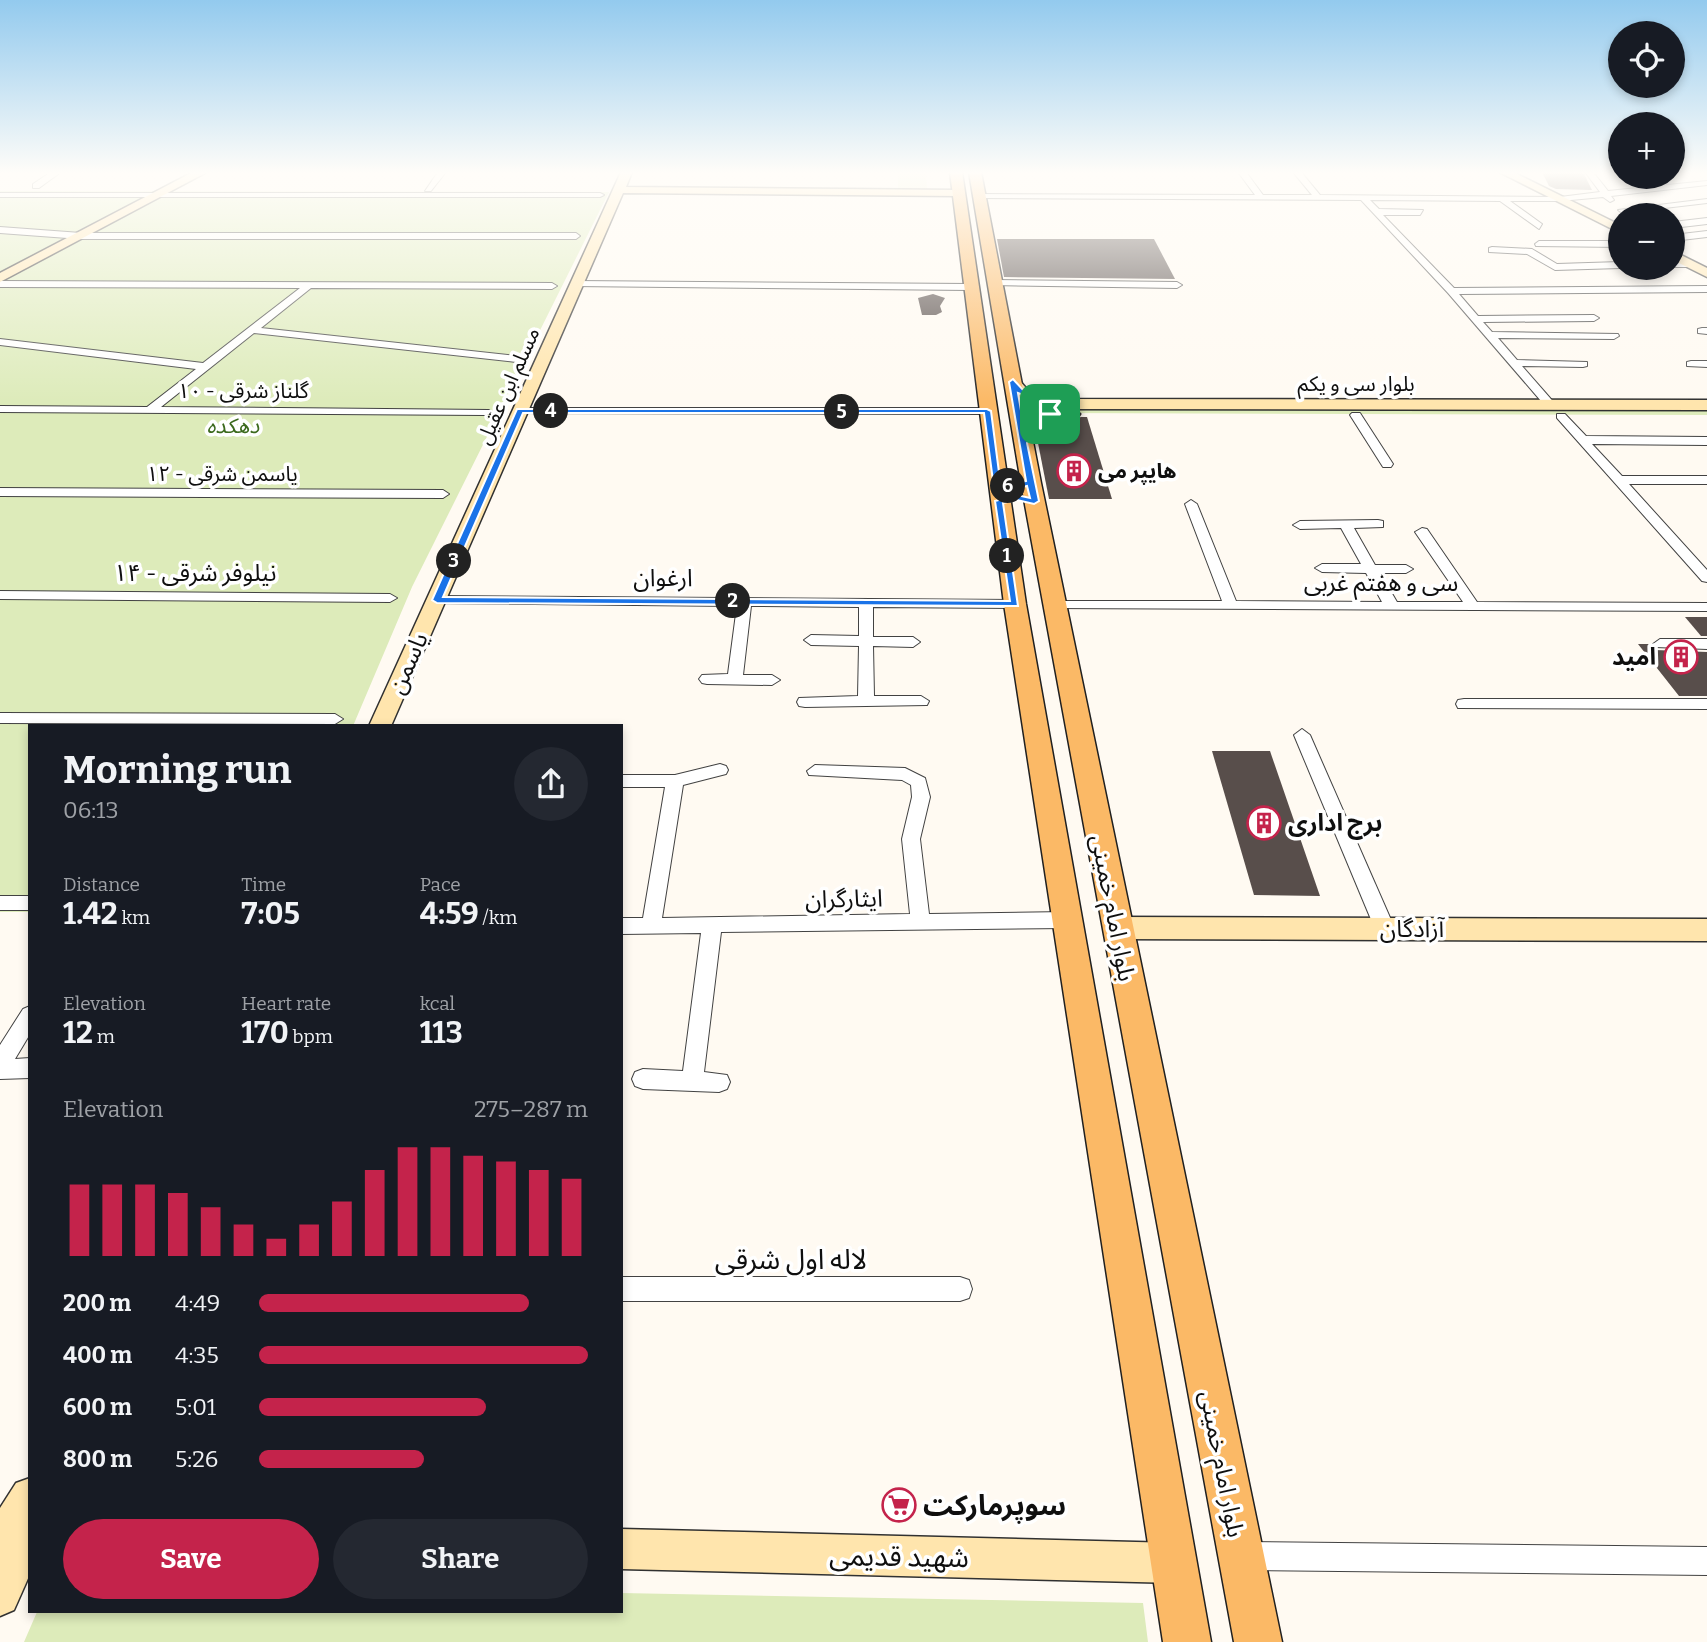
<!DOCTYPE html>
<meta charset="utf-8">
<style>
:root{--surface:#171b24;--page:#242831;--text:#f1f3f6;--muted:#9ea1a6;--accent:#c4234b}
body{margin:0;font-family:Bitter,"Noto Sans Arabic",serif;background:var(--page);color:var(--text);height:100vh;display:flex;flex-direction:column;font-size:26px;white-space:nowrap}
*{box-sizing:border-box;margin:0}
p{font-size:23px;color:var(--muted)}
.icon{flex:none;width:38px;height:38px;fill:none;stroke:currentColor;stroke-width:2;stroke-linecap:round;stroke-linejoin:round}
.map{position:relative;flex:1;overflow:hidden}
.panel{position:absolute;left:28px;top:724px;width:595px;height:889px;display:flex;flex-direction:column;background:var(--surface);border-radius:0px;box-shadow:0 4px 10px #0003}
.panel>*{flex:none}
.buttons{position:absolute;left:1608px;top:21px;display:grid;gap:14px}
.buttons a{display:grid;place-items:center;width:77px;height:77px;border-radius:50%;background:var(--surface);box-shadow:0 4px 10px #0003;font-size:35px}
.pin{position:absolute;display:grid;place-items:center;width:60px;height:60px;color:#fff;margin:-30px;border-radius:14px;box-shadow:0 4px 10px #0006}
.km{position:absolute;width:35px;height:35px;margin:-18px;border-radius:50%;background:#222;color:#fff;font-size:19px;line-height:35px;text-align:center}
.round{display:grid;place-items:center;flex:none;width:74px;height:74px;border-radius:37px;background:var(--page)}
.overview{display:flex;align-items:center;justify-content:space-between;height:119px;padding:0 35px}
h1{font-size:38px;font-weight:700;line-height:52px}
.figures{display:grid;grid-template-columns:repeat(3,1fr);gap:10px;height:119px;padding:7px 35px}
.figures div{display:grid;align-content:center}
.figures b{font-size:30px;font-weight:700}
.figures small{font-size:19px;font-weight:400}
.figures p{font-size:19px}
.chart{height:196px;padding:14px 35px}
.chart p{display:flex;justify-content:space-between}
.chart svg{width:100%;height:126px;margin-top:7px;stroke:var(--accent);stroke-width:6}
.action{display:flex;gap:14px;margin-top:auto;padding:14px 35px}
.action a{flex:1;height:80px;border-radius:42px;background:var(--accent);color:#fff;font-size:28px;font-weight:700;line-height:80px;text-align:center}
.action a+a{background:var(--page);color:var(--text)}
ul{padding:0 35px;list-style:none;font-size:23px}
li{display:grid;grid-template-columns:112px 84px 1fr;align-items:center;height:52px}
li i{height:18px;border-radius:9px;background:var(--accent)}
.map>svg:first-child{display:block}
</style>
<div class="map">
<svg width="1707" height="1642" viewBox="0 0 1707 1642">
<rect width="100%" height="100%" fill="#fffaf2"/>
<!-- green -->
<g fill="#ddebba">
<polygon points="0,191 609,192 412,587 353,726 30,726 30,912 0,912"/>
<polygon points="1047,406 1707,407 1707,415 1050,413 1043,409"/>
<polygon points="621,1593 1143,1603 1148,1642 24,1642 37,1612 621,1612"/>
</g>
<!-- pitch -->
<polygon fill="#ecf2cc" points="898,173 926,173 927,189 898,189"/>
<!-- building -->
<g fill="#584e4b">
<polygon points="1542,172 1583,172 1592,190 1556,189 1549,186"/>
<polygon points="997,239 1154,239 1175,279 1004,277"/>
<polygon points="933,294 945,298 940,306 942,312 936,315 922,315 918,298"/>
<polygon points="1081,417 1087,417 1112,499 1049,499 1038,443 1040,436 1051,427"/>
<polygon points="1685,617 1707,617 1707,636 1701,636"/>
<polygon points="1638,644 1650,644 1655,650 1707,652 1707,696 1679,696"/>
<polygon points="1212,751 1270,751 1320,896 1254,895"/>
</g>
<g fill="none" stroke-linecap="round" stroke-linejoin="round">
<defs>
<g id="street">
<polygon points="51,172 61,172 39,188 33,188 33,184"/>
<polygon points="438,172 446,172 431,191 425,191"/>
<polygon points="1238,172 1246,172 1263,195 1312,195 1293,172 1301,172 1320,195 1560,197 1600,192 1585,172 1593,172 1608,191 1707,181 1707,185 1611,196 1614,200 1610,202 1603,197 1560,201 1510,201 1542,224 1539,229 1500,201 1370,200 1379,209 1423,210 1420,215 1383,215 1454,288 1707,286 1707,292 1459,294 1478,316 1594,315 1599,318 1594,321 1483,322 1492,332 1618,334 1619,336 1614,339 1498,338 1517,360 1587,362 1587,366 1583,367 1522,366 1557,406 1551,409 1547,408 1448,293 1361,200 977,198 973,196 977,194 1255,195"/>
<polygon points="0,193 600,193 604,195 600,197 0,197"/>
<polygon points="1707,199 1707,203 1622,213 1618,210"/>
<polygon points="1707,218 1707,224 1673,228 1673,222"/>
<polygon points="0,227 81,233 576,233 580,236 576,239 81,239 0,233"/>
<polygon points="1707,231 1707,237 1673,241 1673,235"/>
<polygon points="1539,241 1620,241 1620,247 1536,246 1535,244"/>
<polygon points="1492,247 1532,249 1557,264 1620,262 1620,268 1555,270 1527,254 1489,252 1489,248"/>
<polygon points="1673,261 1691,261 1696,264 1691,267 1673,267"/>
<polygon points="994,280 1177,282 1182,285 1177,288 991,285 991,281"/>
<polygon points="0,281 552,283 557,286 552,289 311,288 261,328 516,356 521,359 516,362 254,333 161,407 489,410 491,412 485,415 0,412 0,406 147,407 196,369 0,345 0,339 203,363 300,288 0,287"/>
<polygon points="576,281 970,284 975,287 970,290 573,286 573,282"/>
<polygon points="1702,328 1707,328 1707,334 1698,333 1698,329"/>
<polygon points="1691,361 1707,361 1707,367 1687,366 1687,362"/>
<polygon points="520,408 987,408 993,411 987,414 516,413 516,409"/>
<polygon points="1352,413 1360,413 1393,464 1391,467 1383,467 1350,415"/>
<polygon points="1557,414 1565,414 1586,436 1707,437 1707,445 1592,444 1622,476 1707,476 1707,484 1629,484 1707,570 1707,582 1702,581 1557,418"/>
<polygon points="0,488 443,490 449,494 443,498 0,496"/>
<polygon points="1191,500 1197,504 1236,601 1382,602 1366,573 1322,572 1315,568 1322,564 1361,564 1341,528 1300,529 1293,525 1300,521 1378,520 1383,521 1383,527 1354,528 1375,565 1406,565 1413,569 1406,573 1380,573 1397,602 1463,602 1415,532 1422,528 1427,529 1477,602 1707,603 1707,611 1050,608 1048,605 1055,601 1222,601 1185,504"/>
<polygon points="0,591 390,594 397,598 390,602 0,599"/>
<polygon points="437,596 1015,600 1022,604 1015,608 873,607 873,637 913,637 920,642 913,647 873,646 874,696 921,696 929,701 927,705 805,707 799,706 797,702 799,698 858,696 859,646 811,645 804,640 811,635 859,636 859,607 751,606 743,675 772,675 780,680 772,685 707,684 702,683 699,679 702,675 728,674 737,606 432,603 430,600"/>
<polygon points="1660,639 1707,639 1707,649 1655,647 1653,644"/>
<polygon points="1464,699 1707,699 1707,709 1458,708 1456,704 1458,700"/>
<polygon points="0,713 335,714 343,719 335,724 0,723"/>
<polygon points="1302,729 1310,735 1395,929 1392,934 1385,937 1378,934 1375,929 1294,735"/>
<polygon points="720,764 726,766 728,770 726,774 683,785 662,918 910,914 902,839 912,797 911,785 902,780 809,775 807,771 815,765 905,768 925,778 930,797 920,839 929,914 1067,912 1074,915 1076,920 1074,925 1067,928 721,932 704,1072 727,1075 730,1082 727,1089 719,1092 643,1089 635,1086 632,1079 635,1072 643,1069 683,1071 701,933 621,934 621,918 643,918 665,787 621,787 621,775 675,775"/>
<rect x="0" y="896" width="30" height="14"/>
<polygon points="30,1006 30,1034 15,1059 30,1058 30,1078 0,1079 0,1045 23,1009"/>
<polygon points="621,1277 960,1277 969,1280 972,1289 969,1298 960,1301 621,1301"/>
<polygon points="1240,1542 1707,1547 1707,1575 1240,1570 1230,1566 1226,1556 1230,1546"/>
</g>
<g id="secondary">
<polygon points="193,172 207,172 0,282 0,273"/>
<polygon points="621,172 632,172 626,187 958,190 964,193 958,196 623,193 391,726 369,726"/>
<polygon points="1499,172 1513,172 1620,225 1620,233"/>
<polygon points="1673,251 1707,268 1707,277 1673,260"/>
<polygon points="1013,377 1018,379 1026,388 1053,399 1707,400 1707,410 1051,409 1016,394 1005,382"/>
<path d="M1072 409 1080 414 1078 417C1050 424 1046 420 1029 447L1023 448 1015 443C1029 419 1044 410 1072 409Z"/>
<polygon points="1117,917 1707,919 1707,941 1117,939 1108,936 1104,928 1108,920"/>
<polygon points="30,1478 30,1574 14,1610 0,1616 0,1508 16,1483"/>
<polygon points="621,1529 1176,1543 1190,1549 1196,1563 1190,1577 1176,1583 621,1569"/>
</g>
<g id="primary">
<polygon points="950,172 962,172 1026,604 1211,1642 1163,1642 1004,604"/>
<polygon points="969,172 981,172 1041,483 1282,1642 1234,1642 1021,483"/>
</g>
</defs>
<!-- street casing -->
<use href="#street" stroke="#424242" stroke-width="2"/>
<!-- secondary casing -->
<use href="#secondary" stroke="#313131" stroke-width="3"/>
<!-- primary casing -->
<use href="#primary" stroke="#202020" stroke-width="3"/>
<!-- street -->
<use href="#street" fill="#fff" fill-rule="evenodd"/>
<!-- secondary -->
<use href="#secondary" fill="#ffe5ad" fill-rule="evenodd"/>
<!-- primary -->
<use href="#primary" fill="#fbb966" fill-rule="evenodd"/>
</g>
<!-- sky -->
<linearGradient id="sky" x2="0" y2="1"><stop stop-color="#93caee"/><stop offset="0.43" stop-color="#fffdf9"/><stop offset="1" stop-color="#fffdf9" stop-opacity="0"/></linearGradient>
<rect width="1707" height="402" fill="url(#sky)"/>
<!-- route -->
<path fill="#1a73e8" stroke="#fff" stroke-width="2" fill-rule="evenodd" d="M1013 379 1023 390 1055 404 1046 409 1054 414 1039 425 1027 443 1039 501 1034 504 1017 500 1003 503 1018 606 437 603 432 600 517 409H987L991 411 1000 480 1013 484 1026 481 1009 382ZM1018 393 1045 404 1036 409 1045 415 1033 422 1025 434ZM523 413H984L993 481 1013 489 1027 486 1030 498 1017 495 995 501 1010 601 443 597Z"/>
<!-- icons -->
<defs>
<symbol id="building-ring" viewBox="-11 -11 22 22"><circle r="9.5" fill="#fff" stroke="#c4234b" stroke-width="1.5"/><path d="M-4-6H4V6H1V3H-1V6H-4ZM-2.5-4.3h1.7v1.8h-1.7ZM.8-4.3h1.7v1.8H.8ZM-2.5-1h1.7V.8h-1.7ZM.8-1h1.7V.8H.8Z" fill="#c4234b"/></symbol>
<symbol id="supermarket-ring" viewBox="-11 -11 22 22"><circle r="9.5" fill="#fff" stroke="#c4234b" stroke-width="1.5"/><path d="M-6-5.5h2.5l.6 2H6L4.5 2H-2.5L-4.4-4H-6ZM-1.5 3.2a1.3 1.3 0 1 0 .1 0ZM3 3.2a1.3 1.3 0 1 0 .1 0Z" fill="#c4234b"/></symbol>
</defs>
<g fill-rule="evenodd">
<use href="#building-ring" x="1055" y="452" width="38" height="38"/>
<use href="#building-ring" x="1662" y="638" width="38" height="38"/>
<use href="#building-ring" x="1245" y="804" width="38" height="38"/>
<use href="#supermarket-ring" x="880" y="1486" width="38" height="38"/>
</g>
<g text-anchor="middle" stroke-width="7" stroke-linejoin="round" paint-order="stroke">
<!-- far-street labels -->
<g font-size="21" fill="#0f0f0f" stroke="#fff">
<text x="1356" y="391">بلوار سی و یکم</text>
<text transform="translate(508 386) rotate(-66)" y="7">مسلم ابن عقیل</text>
<text x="243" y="398">گلناز شرقی - ۱۰</text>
<text x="222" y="481">یاسمن شرقی - ۱۲</text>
</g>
<!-- far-park labels -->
<g font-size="21" font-style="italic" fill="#3c6a1d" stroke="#fff">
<text x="233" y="433">دهکده</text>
</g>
<!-- far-poi labels -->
<g font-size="21" font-weight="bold" fill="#0f0f0f" stroke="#fff" text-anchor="start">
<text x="1098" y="478">هایپر می</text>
</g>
<!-- street labels -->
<g font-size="24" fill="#0f0f0f" stroke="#fff">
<text x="195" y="581">نیلوفر شرقی - ۱۴</text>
<text x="663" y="586">ارغوان</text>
<text x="1381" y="591">سی و هفتم غربی</text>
<text transform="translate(408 663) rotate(-66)" y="8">یاسمن</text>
<text transform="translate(844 899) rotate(-1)" y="8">ایثارگران</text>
<text transform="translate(1113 908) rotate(79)" y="8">بلوار امام خمینی</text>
<text x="1412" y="937">آزادگان</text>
<text transform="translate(1222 1464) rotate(79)" y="8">بلوار امام خمینی</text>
</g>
<!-- poi labels -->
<g font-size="24" font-weight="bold" fill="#0f0f0f" stroke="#fff" text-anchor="end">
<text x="1656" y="665">امید</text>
<text x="1288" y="831" text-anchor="start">برج اداری</text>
</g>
<!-- near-street labels -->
<g font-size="28" fill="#0f0f0f" stroke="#fff">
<text x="791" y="1269">لاله اول شرقی</text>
<text transform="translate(899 1556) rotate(1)" y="10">شهید قدیمی</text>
</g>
<!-- near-poi labels -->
<g font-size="28" font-weight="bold" fill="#0f0f0f" stroke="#fff" text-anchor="start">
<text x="923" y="1515">سوپرمارکت</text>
</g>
</g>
</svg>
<div class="buttons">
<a><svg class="icon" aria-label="locate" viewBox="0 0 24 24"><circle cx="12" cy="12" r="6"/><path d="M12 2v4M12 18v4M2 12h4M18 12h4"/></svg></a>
<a>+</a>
<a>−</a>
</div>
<div class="pin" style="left:1050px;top:414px;background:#1e9e55"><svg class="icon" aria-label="arrive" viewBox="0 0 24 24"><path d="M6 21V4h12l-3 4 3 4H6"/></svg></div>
<b class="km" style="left:1007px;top:556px">1</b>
<b class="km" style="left:733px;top:601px">2</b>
<b class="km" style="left:454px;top:561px">3</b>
<b class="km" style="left:551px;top:411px">4</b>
<b class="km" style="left:842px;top:412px">5</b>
<b class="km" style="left:1008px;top:486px">6</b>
<section class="panel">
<div class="overview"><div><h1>Morning run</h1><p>06:13</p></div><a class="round"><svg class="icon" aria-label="share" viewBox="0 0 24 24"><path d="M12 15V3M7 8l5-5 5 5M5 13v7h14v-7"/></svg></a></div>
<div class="figures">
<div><p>Distance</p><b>1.42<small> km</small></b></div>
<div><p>Time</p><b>7:05</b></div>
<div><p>Pace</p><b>4:59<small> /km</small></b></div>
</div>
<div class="figures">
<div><p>Elevation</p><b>12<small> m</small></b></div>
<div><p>Heart rate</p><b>170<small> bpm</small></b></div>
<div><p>kcal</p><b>113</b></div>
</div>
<div class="chart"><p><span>Elevation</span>275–287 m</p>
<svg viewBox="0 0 160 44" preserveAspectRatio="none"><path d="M5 44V19M15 44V19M25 44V19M35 44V22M45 44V27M55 44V33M65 44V38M75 44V33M85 44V25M95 44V14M105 44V6M115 44V6M125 44V9M135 44V11M145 44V14M155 44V17"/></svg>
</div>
<ul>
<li><b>200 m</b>4:49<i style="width:82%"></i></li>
<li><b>400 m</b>4:35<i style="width:100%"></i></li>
<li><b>600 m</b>5:01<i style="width:69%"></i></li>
<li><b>800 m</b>5:26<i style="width:50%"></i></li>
</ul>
<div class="action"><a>Save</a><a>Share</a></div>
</section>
</div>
